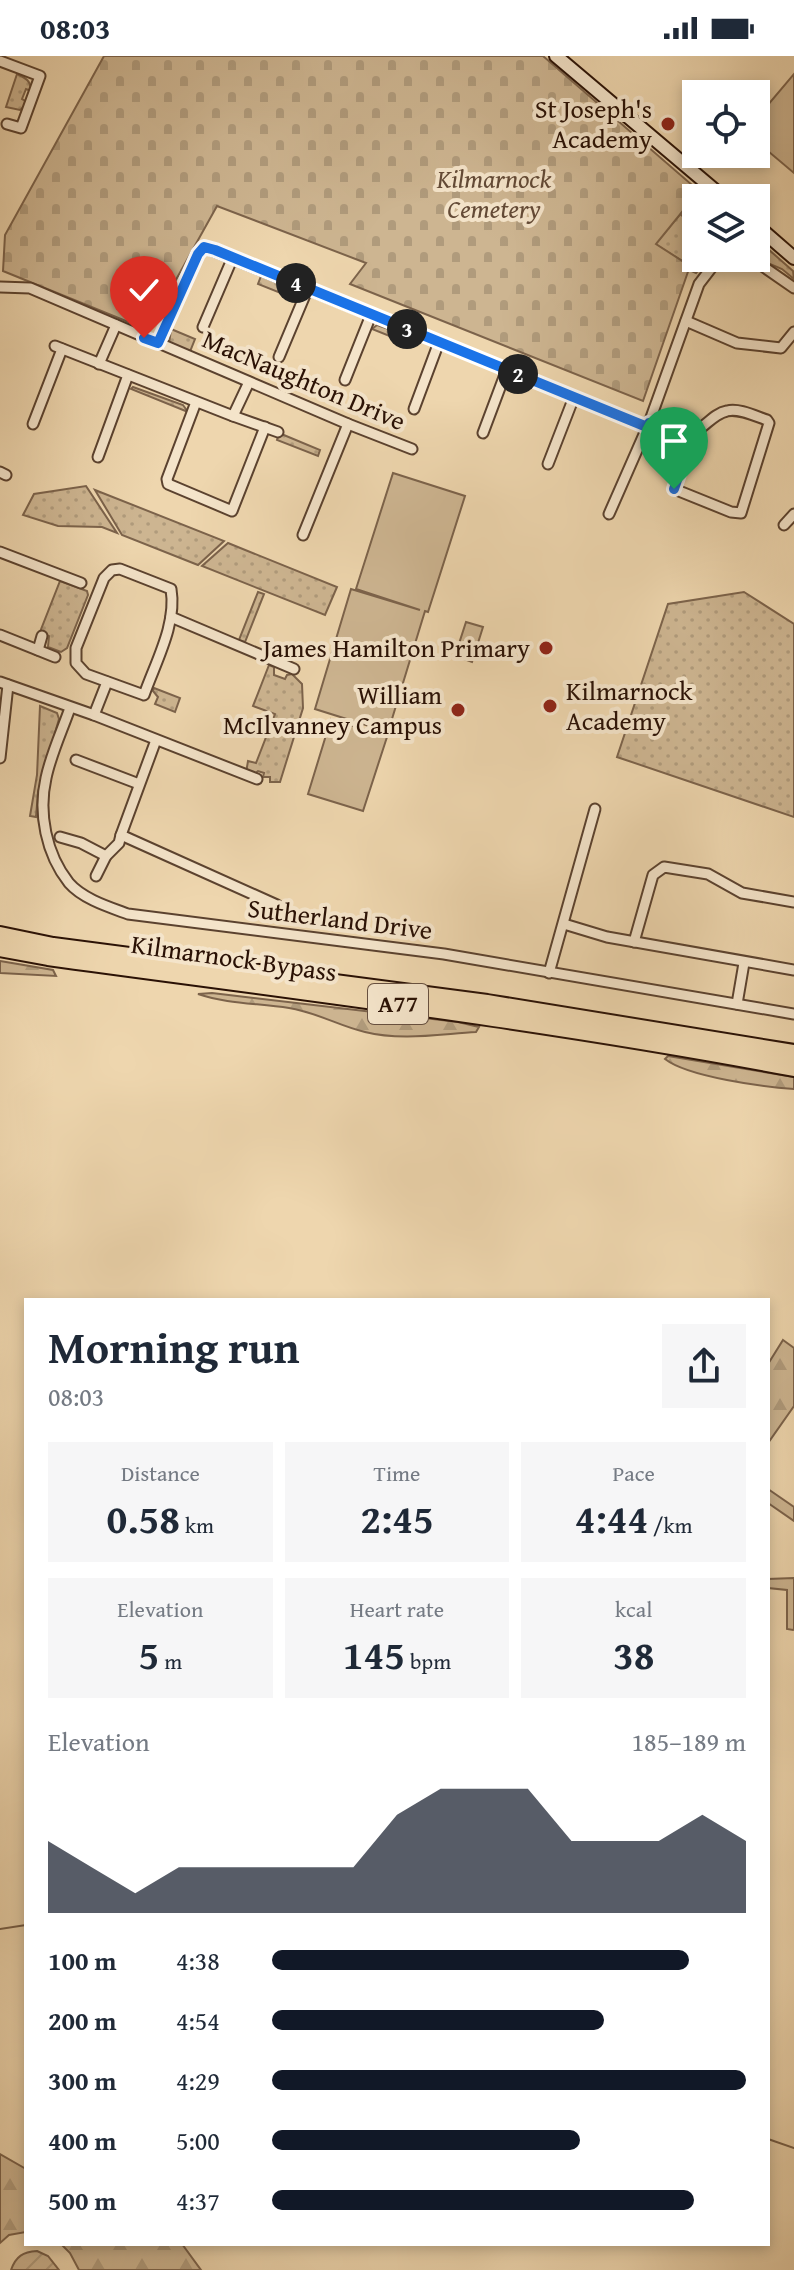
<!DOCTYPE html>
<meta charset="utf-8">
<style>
:root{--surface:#fff;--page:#f6f6f7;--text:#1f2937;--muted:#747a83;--accent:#111827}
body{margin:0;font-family:"Gentium Book Plus",serif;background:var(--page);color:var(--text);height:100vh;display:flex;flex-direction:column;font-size:30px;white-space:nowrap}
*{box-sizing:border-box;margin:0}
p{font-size:26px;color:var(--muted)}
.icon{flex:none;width:44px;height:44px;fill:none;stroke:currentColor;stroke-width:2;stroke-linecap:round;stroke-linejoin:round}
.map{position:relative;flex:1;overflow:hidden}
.details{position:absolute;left:24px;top:1242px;width:746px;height:948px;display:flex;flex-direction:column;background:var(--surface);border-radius:0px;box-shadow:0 4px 12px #0003}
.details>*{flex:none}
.tools{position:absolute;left:682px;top:24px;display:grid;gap:16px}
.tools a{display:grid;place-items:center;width:88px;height:88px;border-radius:0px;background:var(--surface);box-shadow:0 4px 12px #0003;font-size:40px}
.pin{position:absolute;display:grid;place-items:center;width:68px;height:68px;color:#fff;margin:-82px -34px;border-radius:50% 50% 50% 0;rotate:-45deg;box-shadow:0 0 8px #0007}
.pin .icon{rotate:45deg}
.km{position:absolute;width:40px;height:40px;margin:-20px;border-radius:50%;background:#222;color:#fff;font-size:22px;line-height:40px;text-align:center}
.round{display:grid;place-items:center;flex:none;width:84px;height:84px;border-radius:0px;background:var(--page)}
.summary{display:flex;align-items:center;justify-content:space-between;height:136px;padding:0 24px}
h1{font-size:44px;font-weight:800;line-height:60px}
.figures{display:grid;grid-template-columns:repeat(3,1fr);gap:12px;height:136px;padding:8px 24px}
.figures div{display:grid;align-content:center;border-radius:0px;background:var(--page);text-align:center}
.figures b{font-size:40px;font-weight:800}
.figures small{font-size:22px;font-weight:400}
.figures p{font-size:22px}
.chart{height:224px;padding:16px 24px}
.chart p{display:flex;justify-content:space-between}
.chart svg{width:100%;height:144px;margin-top:8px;fill:var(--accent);opacity:.7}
ul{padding:0 24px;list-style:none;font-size:26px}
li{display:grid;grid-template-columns:128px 96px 1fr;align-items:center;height:60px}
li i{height:20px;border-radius:10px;background:var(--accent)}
.status{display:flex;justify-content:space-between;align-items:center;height:56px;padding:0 40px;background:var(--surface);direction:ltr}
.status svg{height:22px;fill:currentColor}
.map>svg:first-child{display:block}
</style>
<div class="status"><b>08:03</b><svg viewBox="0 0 49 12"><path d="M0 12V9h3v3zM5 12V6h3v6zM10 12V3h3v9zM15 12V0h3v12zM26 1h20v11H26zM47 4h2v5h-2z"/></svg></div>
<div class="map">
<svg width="794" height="2214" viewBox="0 0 794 2214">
<defs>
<pattern id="grass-dots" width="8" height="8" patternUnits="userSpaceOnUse" patternTransform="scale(2)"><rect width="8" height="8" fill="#cdb591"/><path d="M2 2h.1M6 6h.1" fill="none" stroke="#b09b7c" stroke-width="1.8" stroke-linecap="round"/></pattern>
<pattern id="forest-firs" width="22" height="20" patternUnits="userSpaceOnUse" patternTransform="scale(2)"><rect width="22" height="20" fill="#cdb591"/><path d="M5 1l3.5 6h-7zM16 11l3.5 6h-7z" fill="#b09b7c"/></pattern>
<pattern id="cemetery-stones" width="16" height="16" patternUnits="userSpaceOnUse" patternTransform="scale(2)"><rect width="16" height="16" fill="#cdb591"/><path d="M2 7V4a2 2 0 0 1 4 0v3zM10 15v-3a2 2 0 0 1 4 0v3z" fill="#b09b7c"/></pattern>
<pattern id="garden-furrows" width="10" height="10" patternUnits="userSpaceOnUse" patternTransform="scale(2)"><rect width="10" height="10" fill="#cdb591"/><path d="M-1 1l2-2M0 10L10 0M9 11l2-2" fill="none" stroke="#b09b7c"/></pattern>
</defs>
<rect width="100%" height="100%" fill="#eed6ae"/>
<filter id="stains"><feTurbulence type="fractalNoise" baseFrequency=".0025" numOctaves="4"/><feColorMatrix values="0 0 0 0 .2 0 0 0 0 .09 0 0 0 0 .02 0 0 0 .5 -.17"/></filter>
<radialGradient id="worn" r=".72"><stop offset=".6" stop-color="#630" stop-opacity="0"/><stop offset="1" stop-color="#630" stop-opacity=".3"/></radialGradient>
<!-- grass -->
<g fill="url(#grass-dots)" stroke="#7c634b" stroke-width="2">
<path d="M17 18C26 22 31 25 31 35L26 33 22 43 27 46 25 50 20 54 6 51Z"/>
<polygon points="680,158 696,171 696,202 709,202 696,217 689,214 690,210 655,188"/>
<polygon points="759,185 793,215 794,223 782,213 756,202 756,187"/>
<polygon points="261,220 293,233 298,244 258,228"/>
<polygon points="377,269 415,282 412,289 372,273"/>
<polygon points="171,273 195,283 189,298 169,288"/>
<polygon points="133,331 183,349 188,356 131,333"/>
<polygon points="279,377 320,394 318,400 277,384"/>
<polygon points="86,430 117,477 102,471 58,470 23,459 34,438"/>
<polygon points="95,434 224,485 198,509 122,479"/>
<polygon points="228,487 337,531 325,559 202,510"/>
<polygon points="60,525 87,535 88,539 67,592 61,596 48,591 49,580 40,576"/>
<polygon points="258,536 264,538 245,586 239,584"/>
<polygon points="744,536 794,568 794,761 617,701 668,548"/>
<polygon points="269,609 274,611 274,619 285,623 287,619 292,618 302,628 303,652 280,726 270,726 270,721 263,721 264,717 258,715 253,719 246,717 248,705 256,707 275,658 253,650"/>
<polygon points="154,632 180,642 175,656 155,648 158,641 153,635"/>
<polygon points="40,650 57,657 59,663 38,736 36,761 30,760 37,719"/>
</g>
<!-- forest -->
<g fill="url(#forest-firs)" stroke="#7c634b" stroke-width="2">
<polygon points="0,905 53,914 56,920 0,917"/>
<path d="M212 937 458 966 479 971 476 976C440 978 401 985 365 976 339 970 316 956 289 952 257 947 228 948 198 938Z"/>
<path d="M668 1000 794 1021V1033C764 1031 688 1021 665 1003Z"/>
<polygon points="783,1284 794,1292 794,1350 768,1387 768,1308"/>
<polygon points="768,1433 794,1451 794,1465 768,1447"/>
<polygon points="794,1522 794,1573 793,1574 787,1573 787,1534 768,1532 768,1523"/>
<polygon points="0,2098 26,2113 26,2176 9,2179 0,2187"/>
<polygon points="61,2188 182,2188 201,2214 79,2214 70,2197"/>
</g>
<!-- cemetery -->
<polygon fill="url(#cemetery-stones)" stroke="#7c634b" stroke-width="2" points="104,0 543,0 699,135 656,188 690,210 643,345 350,228 366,207 217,150 148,274 3,215 5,179"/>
<!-- garden -->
<path fill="url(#garden-furrows)" stroke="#7c634b" stroke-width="2" d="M37 2195 48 2200 59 2214H11C16 2200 23 2196 37 2195Z"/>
<!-- pitch -->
<g fill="#cdb591" stroke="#7c634b" stroke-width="2">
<polygon points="794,18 794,117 756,85 756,63"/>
<polygon points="393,417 465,440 428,556 425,555 388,676 315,653 351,533 420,554 356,533"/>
<polygon points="466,566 483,571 472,606 455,600"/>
<polygon points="331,663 387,681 363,755 308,738"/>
</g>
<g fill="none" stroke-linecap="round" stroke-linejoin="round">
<!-- stream -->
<g stroke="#775f48" stroke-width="2">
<polyline points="0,1873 26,1869"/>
<polyline points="768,2083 794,2092"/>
</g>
<defs>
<g id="street">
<polyline points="0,5 40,20 21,72 7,68"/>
<polyline points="744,202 758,207 794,232"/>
<polyline points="0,231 30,232 348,368 412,393"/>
<polyline points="686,265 737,287 781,292 794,276"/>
<polyline points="203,271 233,201"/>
<polyline points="158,287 198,198 204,191 647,371"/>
<polyline points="55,290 233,360"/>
<polyline points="279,301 308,232"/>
<polyline points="99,308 116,269"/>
<polyline points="345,324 371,259"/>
<polyline points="249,326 233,360 278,376"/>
<polyline points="196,346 167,423 168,428 232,455 265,371"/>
<polyline points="414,353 439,286"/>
<path d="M649 367 686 379C703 376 711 358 727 355 739 352 755 360 767 364L769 367 741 457 731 456 674 433 688 392 686 379"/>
<polyline points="33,368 62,293"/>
<polyline points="483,377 507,313"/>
<polyline points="98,401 128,319"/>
<polyline points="548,408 574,341"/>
<polyline points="0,416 6,419"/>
<polyline points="609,458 649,367 699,228 719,202"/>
<polyline points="784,469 794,458"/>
<polyline points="303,479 348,368"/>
<polyline points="0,496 81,527"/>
<path d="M120 513 171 533C177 568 156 605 144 639L86 618 76 607V592L104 522 112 514Z"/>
<polyline points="171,561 294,613"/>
<polyline points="0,579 55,601"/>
<polyline points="38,594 42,580"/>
<polyline points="0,626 94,659 257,723"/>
<path d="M70 652C62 675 51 698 46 722 38 757 46 798 69 827 83 843 109 851 128 858L444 898 794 958"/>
<polyline points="94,659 107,626"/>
<polyline points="156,684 121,779 277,849"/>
<polyline points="0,702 8,629"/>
<polyline points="76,704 139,728"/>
<polyline points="60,781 81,787 106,800"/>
<polyline points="96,820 106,800 119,787 121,779"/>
<polyline points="564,868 607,881 794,914"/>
<polyline points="634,886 653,819 664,811 708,818 742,837 794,846"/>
<polyline points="549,917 595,753"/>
<polyline points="737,948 744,907"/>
</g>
<g id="secondary">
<polyline points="556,0 724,142"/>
<polyline points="756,169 794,202"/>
</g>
<g id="highway">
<polyline points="0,879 53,890 487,947 794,997"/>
<path d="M0 892 48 901C297 935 547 965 794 1012"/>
</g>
</defs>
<!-- street casing -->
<use href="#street" stroke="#5b422f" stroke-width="13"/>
<!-- secondary casing -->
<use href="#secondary" stroke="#2a1105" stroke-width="16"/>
<!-- highway casing -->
<use href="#highway" stroke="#2a1105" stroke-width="20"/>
<!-- street -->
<use href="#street" stroke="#f4e4ca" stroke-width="9"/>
<!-- secondary -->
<use href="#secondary" stroke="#f4e4ca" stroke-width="12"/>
<!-- highway -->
<use href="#highway" stroke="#eed6ae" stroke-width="16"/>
</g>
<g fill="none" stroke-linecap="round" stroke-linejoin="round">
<defs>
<polyline id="route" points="144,282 158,287 198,198 204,191 215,194 647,371 649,367 686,379 688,392 674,433"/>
</defs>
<!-- route casing -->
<use href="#route" stroke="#fff" stroke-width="16"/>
<!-- route -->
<use href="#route" stroke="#1a73e8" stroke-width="10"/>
</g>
<!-- markers -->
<g fill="#8f2418" stroke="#f4e4ca" stroke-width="3">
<circle cx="668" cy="68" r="8"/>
<circle cx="546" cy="592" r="8"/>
<circle cx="550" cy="650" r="8"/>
<circle cx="458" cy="654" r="8"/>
</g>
<g text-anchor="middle" stroke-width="8" stroke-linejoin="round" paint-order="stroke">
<!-- shield labels -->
<rect fill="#f4e4ca" stroke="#675040" stroke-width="2" x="368" y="928" width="60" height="40" rx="6"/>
<g font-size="24" font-weight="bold" fill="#2a1105">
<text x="398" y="956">A77</text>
</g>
<!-- poi labels -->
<g font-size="26" fill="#2a1105" stroke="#f4e4ca" text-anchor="end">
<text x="652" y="62">St Joseph's<tspan x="652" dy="30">Academy</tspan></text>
<text x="530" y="601">James Hamilton Primary</text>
<text x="566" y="644" text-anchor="start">Kilmarnock<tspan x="566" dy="30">Academy</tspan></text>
<text x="442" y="648">William<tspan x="442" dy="30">McIlvanney Campus</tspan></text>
</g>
<!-- park labels -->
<g font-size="26" font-style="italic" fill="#634a36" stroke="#f4e4ca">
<text x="494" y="132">Kilmarnock<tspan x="494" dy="30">Cemetery</tspan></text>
</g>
<!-- street labels -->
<g font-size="26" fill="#2a1105" stroke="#f4e4ca">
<text transform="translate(304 324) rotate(23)" y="9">MacNaughton Drive</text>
<text transform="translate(340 863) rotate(7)" y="9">Sutherland Drive</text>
<text transform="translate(234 902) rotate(8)" y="9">Kilmarnock Bypass</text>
</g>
</g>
<rect width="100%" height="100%" filter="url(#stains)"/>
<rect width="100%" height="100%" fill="url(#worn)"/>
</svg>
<div class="tools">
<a><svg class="icon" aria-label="locate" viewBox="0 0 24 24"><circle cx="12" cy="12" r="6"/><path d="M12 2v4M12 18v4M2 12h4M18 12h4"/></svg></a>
<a><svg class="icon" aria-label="layers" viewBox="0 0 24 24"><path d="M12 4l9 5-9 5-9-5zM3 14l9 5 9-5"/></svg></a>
</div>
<div class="pin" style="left:674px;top:433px;background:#1e9e55"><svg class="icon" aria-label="arrive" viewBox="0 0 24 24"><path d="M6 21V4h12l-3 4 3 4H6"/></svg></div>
<div class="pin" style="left:144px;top:282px;background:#d93025"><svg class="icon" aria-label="check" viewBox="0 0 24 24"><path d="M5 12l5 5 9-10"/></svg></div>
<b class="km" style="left:518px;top:318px">2</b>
<b class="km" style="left:407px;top:273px">3</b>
<b class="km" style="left:296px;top:227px">4</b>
<section class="details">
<div class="summary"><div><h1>Morning run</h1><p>08:03</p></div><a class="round"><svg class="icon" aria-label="share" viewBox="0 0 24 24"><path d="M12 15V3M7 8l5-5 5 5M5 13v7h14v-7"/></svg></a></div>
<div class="figures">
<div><p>Distance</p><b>0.58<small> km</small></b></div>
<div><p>Time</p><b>2:45</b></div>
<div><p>Pace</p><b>4:44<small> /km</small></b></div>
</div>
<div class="figures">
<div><p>Elevation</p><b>5<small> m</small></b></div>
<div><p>Heart rate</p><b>145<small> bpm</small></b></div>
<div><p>kcal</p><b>38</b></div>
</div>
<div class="chart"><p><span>Elevation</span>185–189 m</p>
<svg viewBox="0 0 160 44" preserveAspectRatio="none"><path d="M0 44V22L10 30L20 38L30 30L40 30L50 30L60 30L70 30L80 14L90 6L100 6L110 6L120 22L130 22L140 22L150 14L160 22V44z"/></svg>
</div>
<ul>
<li><b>100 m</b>4:38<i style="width:88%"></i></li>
<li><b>200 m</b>4:54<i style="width:70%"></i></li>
<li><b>300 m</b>4:29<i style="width:100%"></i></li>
<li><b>400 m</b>5:00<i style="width:65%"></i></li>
<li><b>500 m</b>4:37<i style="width:89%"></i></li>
</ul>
</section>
</div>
